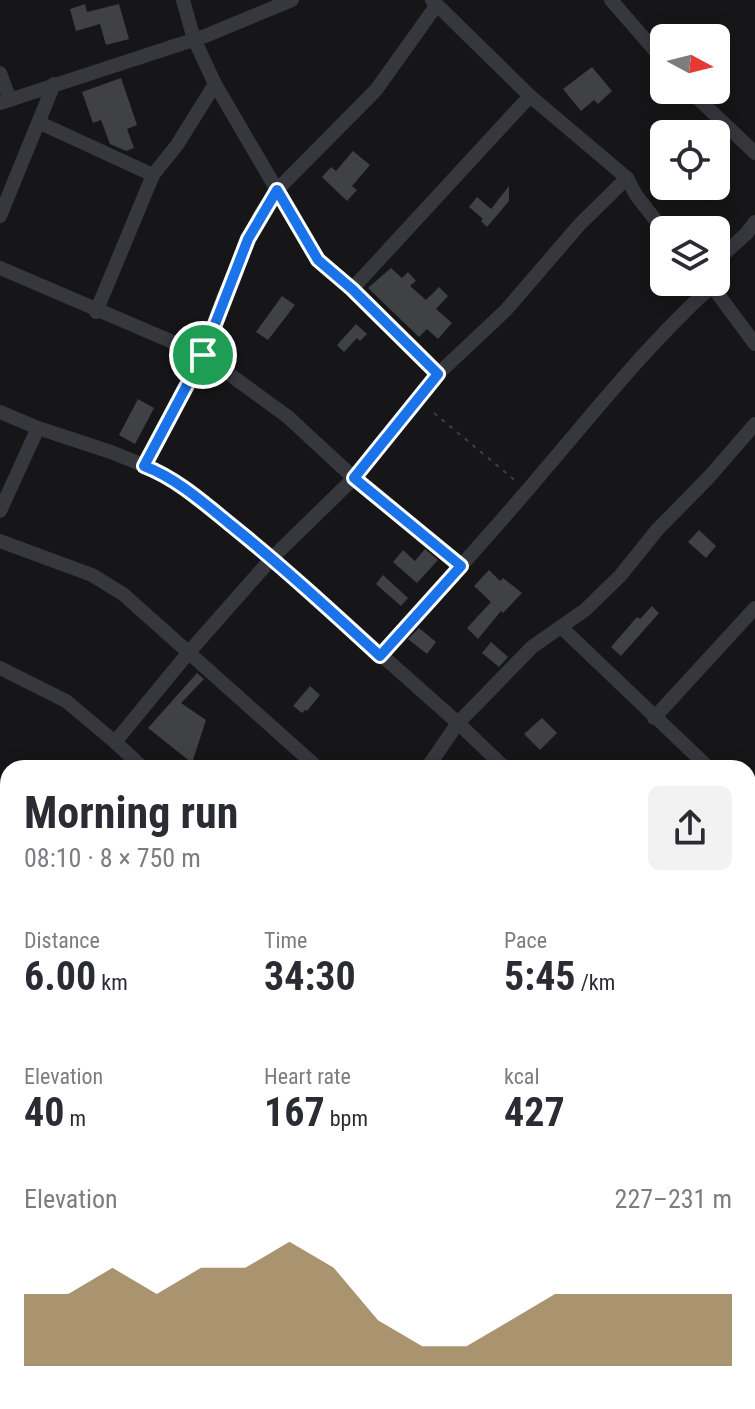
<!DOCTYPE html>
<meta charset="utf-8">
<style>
:root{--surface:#fff;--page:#f2f2f3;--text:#2b2b33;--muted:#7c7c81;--accent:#856733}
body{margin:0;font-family:"Roboto Condensed",sans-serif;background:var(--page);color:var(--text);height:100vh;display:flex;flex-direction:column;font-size:30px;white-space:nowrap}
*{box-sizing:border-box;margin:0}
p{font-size:26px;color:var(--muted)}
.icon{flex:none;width:44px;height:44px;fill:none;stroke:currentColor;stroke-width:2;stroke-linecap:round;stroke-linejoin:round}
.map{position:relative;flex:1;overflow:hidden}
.sheet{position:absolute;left:0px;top:760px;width:756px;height:650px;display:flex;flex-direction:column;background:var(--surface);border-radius:24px 24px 0 0;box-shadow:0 4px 20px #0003}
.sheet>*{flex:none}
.needle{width:52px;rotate:97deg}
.buttons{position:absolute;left:650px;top:24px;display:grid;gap:16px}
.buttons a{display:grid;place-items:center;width:80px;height:80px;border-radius:12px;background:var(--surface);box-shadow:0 4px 20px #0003;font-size:40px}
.pin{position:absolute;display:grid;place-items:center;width:68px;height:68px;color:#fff;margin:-34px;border:4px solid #fff;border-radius:50%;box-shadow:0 2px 8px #0007}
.round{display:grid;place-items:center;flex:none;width:84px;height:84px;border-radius:12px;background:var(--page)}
.overview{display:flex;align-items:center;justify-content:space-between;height:136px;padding:0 24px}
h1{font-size:44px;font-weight:700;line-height:60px}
.stats{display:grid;grid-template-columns:repeat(3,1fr);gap:12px;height:136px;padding:8px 24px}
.stats div{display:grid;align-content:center}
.stats b{font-size:40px;font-weight:700}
.stats small{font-size:22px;font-weight:400}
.stats p{font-size:22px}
.chart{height:224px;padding:16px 24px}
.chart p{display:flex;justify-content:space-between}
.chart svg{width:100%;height:144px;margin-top:8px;fill:var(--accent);opacity:.7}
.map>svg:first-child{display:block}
</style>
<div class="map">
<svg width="755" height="1409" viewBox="0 0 755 1409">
<rect width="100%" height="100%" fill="#161618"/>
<!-- built -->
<polygon fill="#222225" points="162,1402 301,1402 301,1405 290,1409 167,1409"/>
<!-- building -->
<g fill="#404145">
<polygon points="85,4 87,12 119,4 129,39 106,45 100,24 76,31 70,9"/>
<polygon points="592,67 612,91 598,104 594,100 581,111 563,89"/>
<polygon points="121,78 137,125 127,129 134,148 126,151 110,144 101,120 93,123 82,92"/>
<polygon points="353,151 370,165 352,186 357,190 347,201 322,177 331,167 336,171"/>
<polygon points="509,186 509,201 487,227 481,221 483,219 469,207 477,197 491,209"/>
<polygon points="391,268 402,278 408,272 416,281 410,286 426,300 439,287 448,296 436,309 452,323 438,339 427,329 419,337 368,288"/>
<polygon points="282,296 295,305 268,340 256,332"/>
<polygon points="356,324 367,334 360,341 357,338 344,352 337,345"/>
<polygon points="138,399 154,408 135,444 119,435"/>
<polygon points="699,530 716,546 706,558 688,542"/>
<polygon points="425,549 438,560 417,583 393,562 403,550 415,561"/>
<polygon points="489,570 500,581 503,578 522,593 503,613 501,611 478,639 467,628 491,602 474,586"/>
<polygon points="383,575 408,598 401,606 376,584"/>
<polygon points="652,606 659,613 621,656 611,647 637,617 640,619"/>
<polygon points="419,628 436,642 427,654 408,639"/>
<polygon points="491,642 508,657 499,667 482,653"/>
<polygon points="197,673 204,679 181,703 206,720 192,763 148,728"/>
<polygon points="310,686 320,695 307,711 305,710 302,713 293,706"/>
<polygon points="542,718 557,733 540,750 524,734"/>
</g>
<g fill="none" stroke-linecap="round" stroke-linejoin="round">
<!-- path -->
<g stroke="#3d3f44" stroke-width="2" stroke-dasharray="4 6" stroke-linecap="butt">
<polyline points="434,413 517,482"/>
<polyline points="205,1409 213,1402"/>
</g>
<!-- minor -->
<g stroke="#37383d" stroke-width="14">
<polyline points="183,0 194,39 215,84 318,260 352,289 438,374"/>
<polyline points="432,0 530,96 627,178 636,195 664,231"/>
<polyline points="611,0 664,61"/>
<polyline points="0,73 10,100"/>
<polyline points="689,90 755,153"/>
<polyline points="0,103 205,36 292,0"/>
<polyline points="40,123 153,175"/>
<polyline points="0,216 54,84"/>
<polyline points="716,261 746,234 755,222"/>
<polyline points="0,268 203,355 288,417 354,478 461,566"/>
<polyline points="709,282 755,344"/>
<polyline points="352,289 530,96"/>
<polyline points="96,312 153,175 177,145 215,84"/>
<polyline points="0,412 38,428 111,452 153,469 175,482 272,558 458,723 505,768"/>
<polyline points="144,466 203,355 223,298 260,215 277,190 376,90 436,6"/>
<polyline points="0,511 38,428"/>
<polyline points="0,541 92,575 123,594 318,768"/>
<polyline points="561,627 709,768"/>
<path d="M380 656C436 593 493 532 547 467 600 405 651 341 712 286"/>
<polyline points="0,668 66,701 115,742 189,652 272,558 354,478 438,374 506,310 580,224 627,178"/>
<polyline points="654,718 755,608"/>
<polyline points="115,742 143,768"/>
<polyline points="427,768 458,723 532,647 585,610 620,576 657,530 709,477 755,424"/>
<polyline points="748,795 755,788"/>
<polyline points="748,865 755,868"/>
<polyline points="0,896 8,912"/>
<polyline points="0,937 8,930"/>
<polyline points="748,989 755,995"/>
<polyline points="0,1085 8,1080"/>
<polyline points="748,1141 755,1138"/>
<polyline points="748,1157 755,1165"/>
<polyline points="748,1359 755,1366"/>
<polyline points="151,1402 156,1409"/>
<polyline points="84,1409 93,1402"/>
</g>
</g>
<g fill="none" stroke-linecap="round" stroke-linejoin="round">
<defs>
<path id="route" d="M277 190 318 260 352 289 438 374 354 478 461 566 380 656C331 611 282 566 231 525 204 503 176 478 144 466L203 355 248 239Z"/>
</defs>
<!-- route casing -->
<use href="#route" stroke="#fff" stroke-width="16"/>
<!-- route -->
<use href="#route" stroke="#1a73e8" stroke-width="10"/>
</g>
</svg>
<div class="buttons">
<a><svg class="needle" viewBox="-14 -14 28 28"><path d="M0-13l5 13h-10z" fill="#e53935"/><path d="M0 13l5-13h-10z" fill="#7c7c81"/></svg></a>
<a><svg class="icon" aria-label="locate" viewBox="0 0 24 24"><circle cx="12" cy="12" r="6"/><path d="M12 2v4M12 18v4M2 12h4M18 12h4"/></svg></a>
<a><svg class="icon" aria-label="layers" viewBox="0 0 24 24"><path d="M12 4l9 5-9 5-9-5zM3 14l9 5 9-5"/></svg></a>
</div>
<div class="pin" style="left:203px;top:355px;background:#1e9e55"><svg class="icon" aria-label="arrive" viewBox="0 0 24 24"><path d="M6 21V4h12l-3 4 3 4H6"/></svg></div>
<section class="sheet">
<div class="overview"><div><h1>Morning run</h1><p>08:10 · 8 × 750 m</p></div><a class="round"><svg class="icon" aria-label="share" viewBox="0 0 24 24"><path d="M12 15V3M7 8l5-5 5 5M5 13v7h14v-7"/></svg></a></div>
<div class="stats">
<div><p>Distance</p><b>6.00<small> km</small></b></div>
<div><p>Time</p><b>34:30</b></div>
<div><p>Pace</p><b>5:45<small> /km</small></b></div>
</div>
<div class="stats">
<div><p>Elevation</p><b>40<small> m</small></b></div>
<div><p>Heart rate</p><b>167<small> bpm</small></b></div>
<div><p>kcal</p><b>427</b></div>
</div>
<div class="chart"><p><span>Elevation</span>227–231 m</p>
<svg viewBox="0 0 160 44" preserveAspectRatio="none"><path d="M0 44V22L10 22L20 14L30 22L40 14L50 14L60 6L70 14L80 30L90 38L100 38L110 30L120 22L130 22L140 22L150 22L160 22V44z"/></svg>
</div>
</section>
</div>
